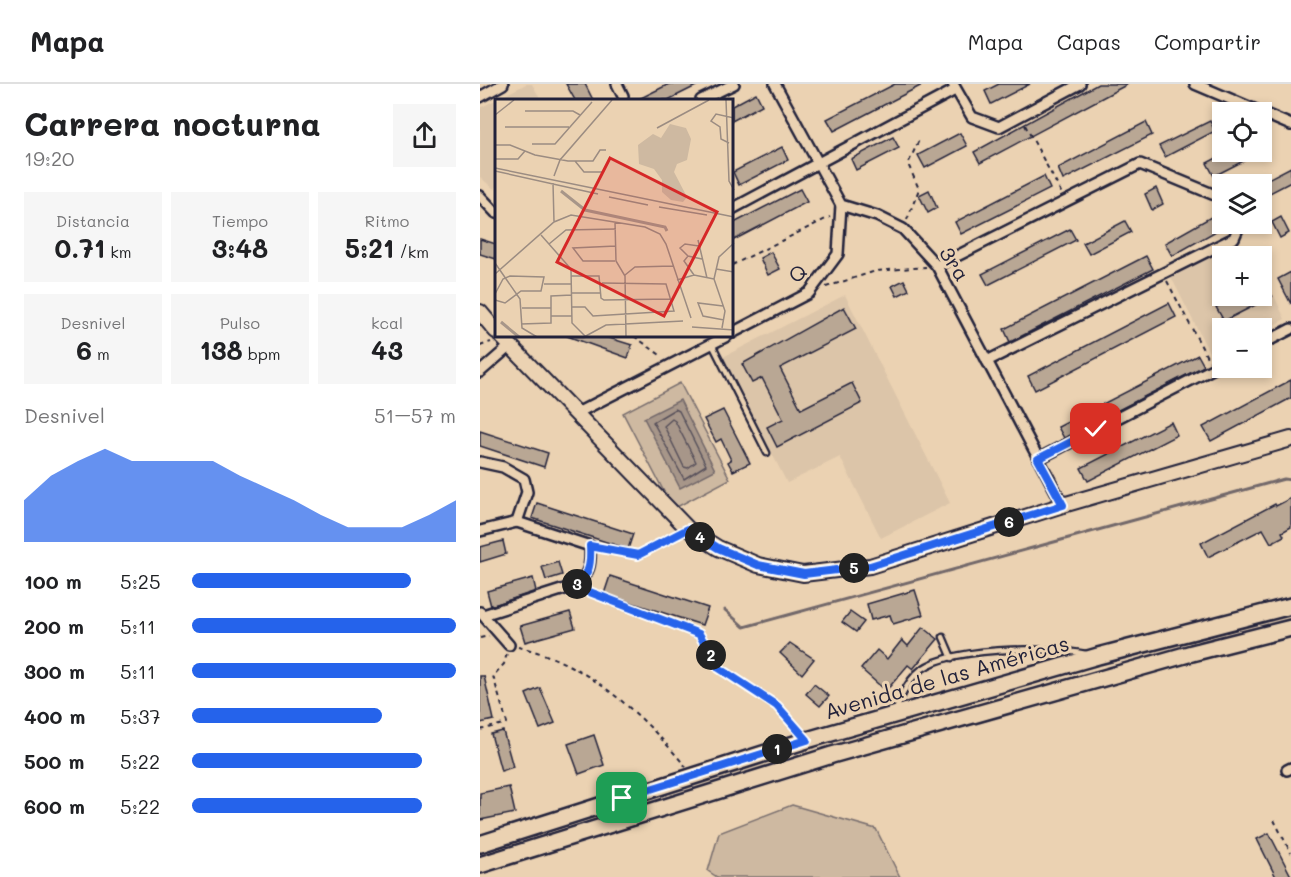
<!DOCTYPE html>
<html lang="es">
<meta charset="utf-8">
<style>
:root{--surface:#fff;--page:#f6f6f6;--text:#202124;--muted:#757577;--line:#e0e0e0;--accent:#2563eb}
body{margin:0;font-family:Mali,sans-serif;background:var(--page);color:var(--text);height:100vh;display:flex;flex-direction:column;font-size:22px;white-space:nowrap}
*{box-sizing:border-box;margin:0}
p{font-size:20px;color:var(--muted)}
.icon{flex:none;width:33px;height:33px;fill:none;stroke:currentColor;stroke-width:2;stroke-linecap:round;stroke-linejoin:round}
.map{position:relative;flex:1;overflow:hidden}
.details{display:flex;flex-direction:column;background:var(--surface);width:480px}
.details>*{flex:none}
.buttons{position:absolute;left:732px;top:18px;display:grid;gap:12px}
.buttons a{display:grid;place-items:center;width:60px;height:60px;border-radius:0px;background:var(--surface);box-shadow:0 3px 9px #0003;font-size:30px}
.pin{position:absolute;display:grid;place-items:center;width:51px;height:51px;color:#fff;margin:-26px;border-radius:12px;box-shadow:0 3px 9px #0006}
.km{position:absolute;width:30px;height:30px;margin:-15px;border-radius:50%;background:#222;color:#fff;font-size:16px;line-height:30px;text-align:center}
.round{display:grid;place-items:center;flex:none;width:63px;height:63px;border-radius:0px;background:var(--page)}
.headline{display:flex;align-items:center;justify-content:space-between;height:102px;padding:0 24px}
h1{font-size:33px;font-weight:800;line-height:45px}
.figures{display:grid;grid-template-columns:repeat(3,1fr);gap:9px;height:102px;padding:6px 24px}
.figures div{display:grid;align-content:center;border-radius:0px;background:var(--page);text-align:center}
.figures b{font-size:26px;font-weight:800}
.figures small{font-size:16px;font-weight:400}
.figures p{font-size:16px}
.chart{height:168px;padding:12px 24px}
.chart p{display:flex;justify-content:space-between}
.chart svg{width:100%;height:108px;margin-top:6px;fill:var(--accent);opacity:.7}
ul{padding:0 24px;list-style:none;font-size:20px}
li{display:grid;grid-template-columns:96px 72px 1fr;align-items:center;height:45px}
li i{height:15px;border-radius:8px;background:var(--accent)}
header{display:flex;align-items:center;gap:36px;box-sizing:border-box;height:84px;padding:0 30px;background:var(--surface);border-bottom:2px solid var(--line)}
header strong{font-size:28px}
nav{display:flex;gap:33px;margin-inline-start:auto;font-size:21px}
main{display:flex;flex:1;min-height:0}
.map>svg:first-child{display:block}
</style>
<header>
<strong>Mapa</strong>
<nav><a>Mapa</a><a>Capas</a><a>Compartir</a></nav>
</header>
<main>
<section class="details">
<div class="headline"><div><h1>Carrera nocturna</h1><p>19:20</p></div><a class="round"><svg class="icon" aria-label="share" viewBox="0 0 24 24"><path d="M12 15V3M7 8l5-5 5 5M5 13v7h14v-7"/></svg></a></div>
<div class="figures">
<div><p>Distancia</p><b>0.71<small> km</small></b></div>
<div><p>Tiempo</p><b>3:48</b></div>
<div><p>Ritmo</p><b>5:21<small> /km</small></b></div>
</div>
<div class="figures">
<div><p>Desnivel</p><b>6<small> m</small></b></div>
<div><p>Pulso</p><b>138<small> bpm</small></b></div>
<div><p>kcal</p><b>43</b></div>
</div>
<div class="chart"><p><span>Desnivel</span>51–57 m</p>
<svg viewBox="0 0 160 44" preserveAspectRatio="none"><path d="M0 44V27L10 17L20 11L30 6L40 11L50 11L60 11L70 11L80 17L90 22L100 27L110 33L120 38L130 38L140 38L150 33L160 27V44z"/></svg>
</div>
<ul>
<li><b>100 m</b>5:25<i style="width:83%"></i></li>
<li><b>200 m</b>5:11<i style="width:100%"></i></li>
<li><b>300 m</b>5:11<i style="width:100%"></i></li>
<li><b>400 m</b>5:37<i style="width:72%"></i></li>
<li><b>500 m</b>5:22<i style="width:87%"></i></li>
<li><b>600 m</b>5:22<i style="width:87%"></i></li>
</ul>
</section>
<div class="map">
<svg width="811" height="793" viewBox="0 0 811 793">
<rect width="100%" height="100%" fill="#ebd2b2"/>
<filter id="ink" filterUnits="userSpaceOnUse"><feTurbulence type="fractalNoise" baseFrequency=".0167" numOctaves="2"/><feDisplacementMap in="SourceGraphic" scale="12" xChannelSelector="R" yChannelSelector="G"/><feConvolveMatrix kernelMatrix="1 2 1 2 8 2 1 2 1" color-interpolation-filters="sRGB"/></filter>
<g filter="url(#ink)">
<!-- built -->
<g fill="#dcc5a9">
<polygon points="46,0 52,0 61,16 16,16 16,104 14,105 0,93 0,24"/>
<polygon points="753,162 757,171 765,167 768,172 742,172 742,212 782,212 782,200 788,199 805,235 782,247 782,244 742,244 742,266 731,272 691,193"/>
<polygon points="365,211 470,419 401,454 360,373 307,399 243,273"/>
</g>
<!-- green -->
<g fill="#ceb9a1" stroke="#786e6e" stroke-width="1.5">
<polygon points="200,299 250,395 193,425 143,329"/>
<polygon points="312,721 396,745 420,793 237,793 228,787 239,749"/>
</g>
<!-- water -->
<polygon fill="#a79689" stroke="#72686a" stroke-width="1.5" points="200,316 235,386 200,404 164,334"/>
<g fill="none" stroke-linecap="round" stroke-linejoin="round">
<!-- shore -->
<g stroke="#57505a" stroke-width="1.5">
<polygon points="195,325 199,327 226,381 204,395 173,338"/>
<polygon points="192,335 195,337 216,378 208,384 204,383 184,342"/>
</g>
<!-- stream -->
<polyline stroke="#72686a" stroke-width="3" points="245,526 264,543 804,395 811,396"/>
</g>
<!-- building -->
<g fill="#b9a794" stroke="#22223b" stroke-width="1.5">
<polygon points="86,0 105,0 113,16 95,16"/>
<polygon points="189,0 220,0 188,16 157,16"/>
<polygon points="415,0 444,0 354,47 347,35"/>
<polygon points="519,0 550,0 511,20 505,7"/>
<polygon points="618,0 648,0 500,79 494,68"/>
<polygon points="276,9 282,21 252,37 252,22"/>
<polygon points="730,37 735,47 685,73 679,62"/>
<polygon points="666,38 672,51 583,96 578,84"/>
<polygon points="480,49 487,62 445,84 438,71"/>
<polygon points="413,53 419,64 376,86 371,75"/>
<polygon points="302,63 308,76 259,101 253,88"/>
<polygon points="748,68 781,68 734,92 727,79"/>
<polygon points="811,83 811,98 782,113 782,98"/>
<polygon points="564,92 570,105 481,150 475,138"/>
<polygon points="676,104 683,120 672,126 665,110"/>
<polygon points="320,105 327,118 252,157 252,140"/>
<polygon points="449,106 457,124 448,129 439,111"/>
<polygon points="731,133 738,146 692,172 685,159"/>
<polygon points="801,133 809,149 800,154 792,138"/>
<polygon points="645,137 651,148 609,170 603,159"/>
<polygon points="590,145 596,156 508,201 502,190"/>
<polygon points="0,155 16,160 16,175 0,170"/>
<polygon points="291,168 300,185 288,191 280,174"/>
<polygon points="666,172 673,185 530,258 524,245"/>
<polygon points="811,188 811,220 798,195"/>
<polygon points="424,196 429,206 417,212 412,202"/>
<polygon points="759,212 793,212 744,237 736,223"/>
<polygon points="689,219 696,233 555,306 548,292"/>
<polygon points="364,223 376,245 300,284 321,325 372,299 382,319 297,363 287,343 303,335 282,294 272,299 262,280"/>
<polygon points="87,252 123,252 152,261 148,274"/>
<polygon points="718,271 724,282 584,354 578,343"/>
<polygon points="811,296 811,314 731,357 723,343"/>
<polygon points="243,326 270,379 253,387 248,378 251,376 241,355 236,358 224,335"/>
<polygon points="691,338 697,351 608,397 601,384"/>
<polygon points="0,347 68,369 64,383 0,362"/>
<polygon points="811,414 811,443 802,448 804,452 791,459 783,445 728,473 721,459 795,420 796,422"/>
<polygon points="57,419 153,450 148,465 52,434"/>
<polygon points="23,457 26,470 0,478 0,463"/>
<polygon points="78,478 82,491 66,496 62,483"/>
<polygon points="130,492 228,524 222,541 124,510"/>
<polygon points="53,494 56,507 11,522 7,507"/>
<polygon points="435,506 443,531 413,540 410,531 391,536 387,520"/>
<polygon points="90,528 95,544 45,558 40,542"/>
<polygon points="370,528 384,538 376,548 362,538"/>
<polygon points="443,543 458,555 433,585 428,581 406,607 381,585 397,566 407,575 422,556 428,562"/>
<polygon points="310,559 334,575 322,590 300,569"/>
<polygon points="0,592 4,592 14,636 0,639"/>
<polygon points="334,600 349,612 340,622 326,610"/>
<polygon points="60,604 75,639 60,645 46,610"/>
<polygon points="23,647 33,683 21,687 11,650"/>
<polygon points="114,651 124,681 99,690 88,660"/>
<polygon points="29,703 35,729 0,736 0,709"/>
<polygon points="789,749 811,792 811,793 796,793 777,755"/>
</g>
<g fill="none" stroke-linecap="round" stroke-linejoin="round">
<defs>
<g id="lane">
<polyline points="232,260 287,369"/>
<polyline points="463,553 472,574"/>
<path d="M416 626C420 615 427 599 436 590 465 561 568 563 606 570"/>
</g>
<g id="street">
<polyline points="137,0 143,12"/>
<polyline points="295,0 361,121 397,132 423,145 457,182 583,421"/>
<polyline points="473,0 492,33 519,43 600,0"/>
<polyline points="715,0 811,41"/>
<polyline points="0,13 23,0"/>
<polyline points="221,16 254,0"/>
<polyline points="0,112 16,129"/>
<polyline points="252,125 475,6"/>
<polyline points="457,182 660,80 742,114"/>
<polyline points="252,249 329,209 358,170 361,121"/>
<polyline points="782,260 811,245"/>
<polyline points="507,277 754,154 760,140"/>
<polyline points="0,288 31,261"/>
<polyline points="97,329 247,252"/>
<polyline points="558,375 742,280"/>
<polyline points="0,378 23,383 44,395 47,408 37,438"/>
<path d="M0 447 37 438 110 462C111 480 110 491 94 502L3 531"/>
<polyline points="0,528 29,561"/>
<polyline points="807,686 811,684"/>
</g>
<g id="secondary">
<polyline points="0,228 16,247"/>
<polyline points="21,252 208,445 238,464 278,481 323,490 390,482 583,421 811,355"/>
</g>
<g id="primary">
<polyline points="0,760 327,656 618,572 811,522"/>
<polyline points="0,781 352,671 712,569 811,544"/>
</g>
</defs>
<!-- lane casing -->
<use href="#lane" stroke="#22223b" stroke-width="9"/>
<!-- street casing -->
<use href="#street" stroke="#22223b" stroke-width="14"/>
<!-- secondary casing -->
<use href="#secondary" stroke="#22223b" stroke-width="18"/>
<!-- primary casing -->
<use href="#primary" stroke="#22223b" stroke-width="20"/>
<!-- path -->
<g stroke="#22223b" stroke-width="2" stroke-dasharray="4.5 4.5" stroke-linecap="butt">
<polyline points="545,41 582,110"/>
<polyline points="427,136 439,105 428,80 439,56"/>
<polyline points="252,181 350,133"/>
<polyline points="687,197 729,277"/>
<polyline points="346,203 396,187 446,183"/>
<polyline points="154,252 183,273"/>
<polyline points="0,262 11,258"/>
<polyline points="119,463 158,471 198,451"/>
<polyline points="105,506 219,550 239,584 297,622 318,645"/>
<polyline points="0,554 9,552"/>
<path d="M38 563C106 577 163 631 206 683"/>
<polyline points="0,646 27,639 13,592 24,580 27,569"/>
<polyline points="794,736 811,769"/>
</g>
<!-- lane -->
<use href="#lane" stroke="#ebd2b2" stroke-width="4.5"/>
<!-- street -->
<use href="#street" stroke="#ebd2b2" stroke-width="9"/>
<!-- secondary -->
<use href="#secondary" stroke="#ebd2b2" stroke-width="14"/>
<!-- primary -->
<use href="#primary" stroke="#ebd2b2" stroke-width="15"/>
</g>
</g>
<g fill="none" stroke-linecap="round" stroke-linejoin="round" filter="url(#ink)">
<defs>
<path id="route" d="M142 714 327 656 297 622 239 584 219 550 94 502C110 491 111 480 110 462L158 471 208 445 238 464 278 481 324 490 390 482 583 421 558 375 616 345"/>
</defs>
<!-- route casing -->
<use href="#route" stroke="#fff" stroke-width="12"/>
<!-- route -->
<use href="#route" stroke="#2563eb" stroke-width="8"/>
</g>
<g text-anchor="middle" stroke-width="6" stroke-linejoin="round" paint-order="stroke">
<!-- street labels -->
<g font-size="21" fill="#22223b" stroke="#ebd2b2">
<text transform="translate(474 180) rotate(57)" y="7">3ra</text>
<text transform="translate(318 190) rotate(-44)" y="7">Q</text>
<text transform="translate(467 594) rotate(-16)" y="7">Avenida de las Américas</text>
</g>
</g>
<!-- overview -->
<g transform="translate(15 15)">
<rect width="238" height="238" fill="#ebd2b2"/>
<path d="M175 25 191 29 196 40 192 61 182 65 179 73 192 98 188 103 176 101 167 93V81L159 70 144 65 143 46 158 35 166 39Z" fill="#ceb9a1"/>
<path fill="none" stroke="#a79689" stroke-width="3" d="M66 92 90 111 170 128 172 132M6 223 24 238"/>
<path fill="none" stroke="#9b8c82" stroke-width="1.5" d="M231 1 234 82 239 91M30 12H78L85 16M0 16 19 1M10 28H74M162 29 214 1M234 44 226 40 225 28 216 22 221 15 239 19M37 45H60L97 3M0 46H15L40 56 73 62H98L105 51H111M0 60H23L30 52M80 62 89 73H109M0 69 239 118M0 72 103 95M59 77 65 61 117 1M58 84 59 123M114 98 153 106M164 108 212 116M120 123 121 162 130 177 131 238M46 136 76 170 77 224 90 237M203 141 212 179M54 145 71 131 121 130M204 147 190 145 185 149 193 157 207 160M193 157 189 162 199 176M120 162H88L78 149 121 147M0 164 25 200 27 229 42 238M221 170 239 173M0 175 59 123 76 116 150 128 165 135 171 145 196 219M130 176 140 168 178 167M76 177H104L106 199 109 201 176 200M219 180 230 212 227 229M219 180 224 158 239 144M182 181 199 176 219 180M49 185H77M77 194H105M0 195 8 180 15 177 49 178 46 192H26L10 204 0 201M77 196 56 197V217H77M228 207 203 204 208 217 229 221M77 208H90L98 217 179 212 171 185 107 184M27 209H56M26 225 56 224V217M197 228 239 231M89 238 111 226 188 222"/>
<path fill="#d62828" fill-opacity="0.15" stroke="#d62828" stroke-width="3" d="M115 59 222 113 169 217 62 163Z"/>
<rect width="238" height="238" fill="none" stroke="#22223b" stroke-width="3"/>
</g>
</svg>
<div class="buttons">
<a><svg class="icon" aria-label="locate" viewBox="0 0 24 24"><circle cx="12" cy="12" r="6"/><path d="M12 2v4M12 18v4M2 12h4M18 12h4"/></svg></a>
<a><svg class="icon" aria-label="layers" viewBox="0 0 24 24"><path d="M12 4l9 5-9 5-9-5zM3 14l9 5 9-5"/></svg></a>
<a>+</a>
<a>−</a>
</div>
<div class="pin" style="left:142px;top:714px;background:#1e9e55"><svg class="icon" aria-label="arrive" viewBox="0 0 24 24"><path d="M6 21V4h12l-3 4 3 4H6"/></svg></div>
<div class="pin" style="left:616px;top:345px;background:#d93025"><svg class="icon" aria-label="check" viewBox="0 0 24 24"><path d="M5 12l5 5 9-10"/></svg></div>
<b class="km" style="left:297px;top:665px">1</b>
<b class="km" style="left:231px;top:571px">2</b>
<b class="km" style="left:97px;top:500px">3</b>
<b class="km" style="left:220px;top:453px">4</b>
<b class="km" style="left:374px;top:484px">5</b>
<b class="km" style="left:529px;top:438px">6</b>
</div>
</main>
